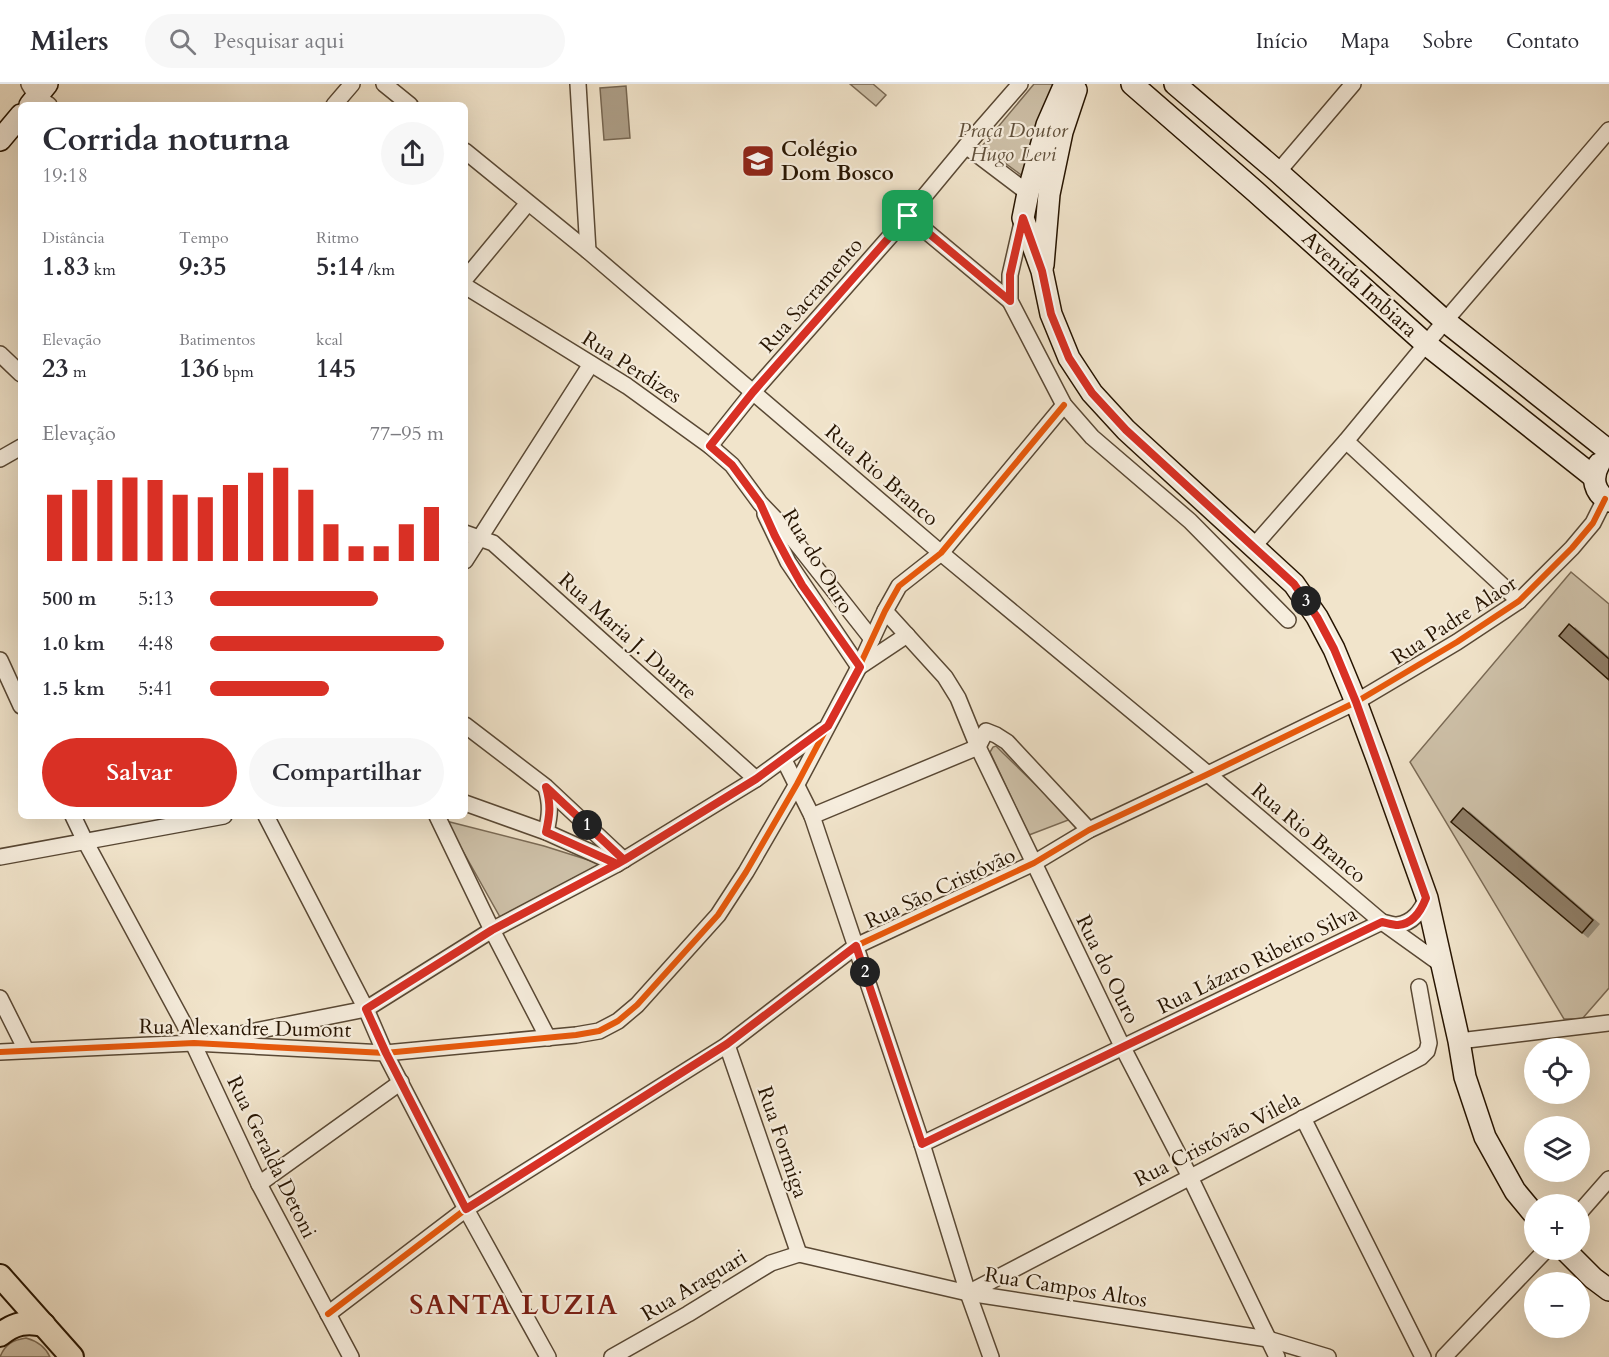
<!DOCTYPE html>
<html lang="pt">
<meta charset="utf-8">
<style>
:root{--surface:#fff;--page:#f7f7f7;--text:#2b2b33;--muted:#7c7c81;--line:#e1e1e2;--accent:#d93025}
body{margin:0;font-family:Cardo,serif;background:var(--page);color:var(--text);height:100vh;display:flex;flex-direction:column;font-size:22px;white-space:nowrap}
*{box-sizing:border-box;margin:0}
p{font-size:20px;color:var(--muted)}
.icon{flex:none;width:33px;height:33px;fill:none;stroke:currentColor;stroke-width:2;stroke-linecap:round;stroke-linejoin:round}
.map{position:relative;flex:1;overflow:hidden}
.drawer{position:absolute;left:18px;top:18px;width:450px;height:717px;display:flex;flex-direction:column;background:var(--surface);border-radius:9px;box-shadow:0 6px 24px #0002}
.drawer>*{flex:none}
.controls{position:absolute;left:1524px;top:954px;display:grid;gap:12px}
.controls a{display:grid;place-items:center;width:66px;height:66px;border-radius:50%;background:var(--surface);box-shadow:0 6px 24px #0002;font-size:30px}
.pin{position:absolute;display:grid;place-items:center;width:51px;height:51px;color:#fff;margin:-26px;border-radius:12px;box-shadow:0 3px 9px #0006}
.km{position:absolute;width:30px;height:30px;margin:-15px;border-radius:50%;background:#222;color:#fff;font-size:16px;line-height:30px;text-align:center}
.round{display:grid;place-items:center;flex:none;width:63px;height:63px;border-radius:32px;background:var(--page)}
.headline{display:flex;align-items:center;justify-content:space-between;height:102px;padding:0 24px}
h1{font-size:33px;font-weight:800;line-height:45px}
.metrics{display:grid;grid-template-columns:repeat(3,1fr);gap:9px;height:102px;padding:6px 24px}
.metrics div{display:grid;align-content:center}
.metrics b{font-size:26px;font-weight:800}
.metrics small{font-size:16px;font-weight:400}
.metrics p{font-size:16px}
.chart{height:168px;padding:12px 24px}
.chart p{display:flex;justify-content:space-between}
.chart svg{width:100%;height:108px;margin-top:6px;stroke:var(--accent);stroke-width:6}
.action{display:flex;gap:12px;margin-top:auto;padding:12px 24px}
.action a{flex:1;height:69px;border-radius:36px;background:var(--accent);color:#fff;font-size:24px;font-weight:800;line-height:69px;text-align:center}
.action a+a{background:var(--page);color:var(--text)}
ul{padding:0 24px;list-style:none;font-size:20px}
li{display:grid;grid-template-columns:96px 72px 1fr;align-items:center;height:45px}
li i{height:15px;border-radius:8px;background:var(--accent)}
header{display:flex;align-items:center;gap:36px;box-sizing:border-box;height:84px;padding:0 30px;background:var(--surface);border-bottom:2px solid var(--line)}
header strong{font-size:28px}
nav{display:flex;gap:33px;margin-inline-start:auto;font-size:21px}
.search{width:420px;height:54px;background:var(--page);display:flex;align-items:center;gap:15px;box-sizing:border-box;padding:0 21px;border-radius:33px;color:var(--muted);font-size:22px}
.map>svg:first-child{display:block}
</style>
<header>
<strong>Milers</strong>
<div class="search"><svg class="icon" aria-label="search" viewBox="0 0 24 24"><circle cx="10" cy="10" r="6"/><path d="M15 15l6 6"/></svg>Pesquisar aqui</div>
<nav><a>Início</a><a>Mapa</a><a>Sobre</a><a>Contato</a></nav>
</header>
<div class="map">
<svg width="1609" height="1273" viewBox="0 0 1609 1273">
<defs>
<filter id="shadow"><feDropShadow dx="6" dy="4" stdDeviation="0" flood-color="#0004"/></filter>
</defs>
<rect width="100%" height="100%" fill="#f1e4cb"/>
<filter id="stains"><feTurbulence type="fractalNoise" baseFrequency=".00333" numOctaves="4"/><feColorMatrix values="0 0 0 0 .2 0 0 0 0 .09 0 0 0 0 .02 0 0 0 .5 -.17"/></filter>
<radialGradient id="worn" r=".72"><stop offset=".6" stop-color="#630" stop-opacity="0"/><stop offset="1" stop-color="#630" stop-opacity=".3"/></radialGradient>
<!-- green -->
<g fill="#cec1a9" stroke="#7a6a55" stroke-width="1.5">
<polygon points="850,0 873,0 886,11 876,22"/>
<polygon points="1034,0 1055,0 1024,93 982,62"/>
<polygon points="1571,488 1609,520 1609,904 1582,935 1564,935 1410,678"/>
<polygon points="996,662 1003,669 1071,735 1029,751 990,668 993,663"/>
<polygon points="446,737 544,762 601,780 500,833"/>
<path d="M26 1254C37 1257 45 1262 50 1273H0C5 1260 13 1256 26 1254Z"/>
</g>
<!-- water -->
<polygon fill="#ac9d86" stroke="#766651" stroke-width="1.5" points="626,2 630,54 604,56 600,4"/>
<!-- building -->
<g fill="#90806a" stroke="#261401" stroke-width="1.5" filter="url(#shadow)">
<polygon points="1569,540 1609,575 1609,596 1559,552"/>
<polygon points="1463,724 1593,836 1582,849 1451,738"/>
</g>
<g fill="none" stroke-linecap="round" stroke-linejoin="round">
<defs>
<g id="street">
<polyline points="29,0 37,13 49,21"/>
<polyline points="384,0 410,21"/>
<polyline points="578,0 588,167"/>
<polyline points="334,21 352,0"/>
<polyline points="966,62 1028,109"/>
<polyline points="465,67 588,167 941,469 1208,690 1382,838 1442,881"/>
<polyline points="1278,88 1353,0"/>
<polyline points="908,132 1010,217"/>
<polyline points="1023,134 1010,191 1010,217 1064,321 1092,353 1190,437 1288,536"/>
<polyline points="465,195 528,119"/>
<polyline points="465,202 627,302 710,362 732,381 760,419 786,446 872,555"/>
<polyline points="0,270 21,290"/>
<polyline points="1346,357 1519,517"/>
<polyline points="710,362 753,308 908,132 966,62 1020,0"/>
<polyline points="0,375 21,363"/>
<polyline points="765,430 788,478 859,583 907,551"/>
<polyline points="465,449 493,459 756,695"/>
<polyline points="1253,463 1346,357 1445,237 1609,46"/>
<polyline points="465,477 591,280"/>
<polyline points="885,527 945,593 958,614 978,663 1034,779 1123,964 1190,1093 1277,1273"/>
<polyline points="0,576 21,622"/>
<polyline points="465,641 546,703 624,776"/>
<polyline points="784,676 812,732 922,1060 968,1209 991,1273"/>
<path d="M546 704C551 720 550 731 546 748"/>
<polyline points="465,719 546,748 617,780"/>
<polyline points="73,732 85,757 184,940 259,1100 351,1273"/>
<polyline points="266,732 366,925 385,969 466,1125 548,1273"/>
<polyline points="437,732 492,846 548,954"/>
<polyline points="812,732 978,663 986,647 996,651 1007,658 1089,746"/>
<polyline points="0,773 224,732"/>
<path d="M1382 838C1387 839 1393 841 1397 841 1413 839 1421 827 1427 814"/>
<polyline points="0,914 26,966"/>
<polyline points="215,955 366,925 492,846 617,780 756,695 823,646"/>
<polyline points="1459,957 1609,939"/>
<polyline points="727,961 799,1170"/>
<polyline points="0,968 194,959 385,969 576,951 599,947 618,937 637,921 718,831 746,788 797,700 859,583 885,527 899,502 941,469 1064,321"/>
<polyline points="1303,1034 1423,1273"/>
<polyline points="922,1060 1382,838"/>
<polyline points="259,1100 401,998"/>
<polyline points="1580,1128 1609,1095"/>
<polyline points="799,1170 968,1209 1268,1255 1328,1273"/>
<polyline points="968,1209 1421,973 1427,967 1429,959 1419,903"/>
<polyline points="328,1230 466,1125 727,961 856,862 1034,779 1089,746 1208,690 1356,618 1457,558 1519,517 1572,464 1593,439 1605,415"/>
<polyline points="612,1273 688,1230 771,1179 799,1170"/>
<polyline points="1444,1273 1546,1166"/>
</g>
<g id="secondary">
<polyline points="1065,0 1047,41 1028,109 1023,134 1042,187 1051,230 1069,274 1092,309 1126,346 1294,500 1317,533 1334,565 1356,618 1378,677 1427,814 1459,957 1465,993 1485,1053 1515,1107 1534,1130"/>
<polyline points="1132,0 1256,108 1426,260 1594,393"/>
<polyline points="1175,0 1278,88 1445,237 1609,367"/>
<polyline points="30,21 47,0"/>
<polyline points="0,56 21,31"/>
<polyline points="1043,181 1049,110 1062,48 1076,6"/>
<path d="M1599 380C1591 394 1594 409 1609 417"/>
<polyline points="1565,1166 1593,1194 1609,1206"/>
</g>
<g id="primary">
<polyline points="0,1192 72,1273"/>
<path d="M0 1251C14 1239 27 1237 44 1241"/>
</g>
</defs>
<!-- street casing -->
<use href="#street" stroke="#594834" stroke-width="18"/>
<!-- secondary casing -->
<use href="#secondary" stroke="#261401" stroke-width="24"/>
<!-- primary casing -->
<use href="#primary" stroke="#261401" stroke-width="26"/>
<!-- street -->
<use href="#street" stroke="#f6eddd" stroke-width="15"/>
<!-- secondary -->
<use href="#secondary" stroke="#f6eddd" stroke-width="21"/>
<!-- primary -->
<use href="#primary" stroke="#f1e4cb" stroke-width="22"/>
<defs>
<g id="cycleway">
<polyline points="0,968 194,959 385,969 576,951 599,947 618,937 637,921 718,831 746,788 797,700 859,583 885,527 899,502 941,469 1064,321"/>
<polyline points="328,1230 466,1125 727,961 856,862 1034,779 1089,746 1208,690 1356,618 1457,558 1519,517 1572,464 1593,439 1605,415"/>
</g>
</defs>
<!-- cycleway casing -->
<use href="#cycleway" stroke="#f6eddd" stroke-width="10"/>
<!-- cycleway -->
<use href="#cycleway" stroke="#e8590c" stroke-width="6"/>
</g>
<g fill="none" stroke-linecap="round" stroke-linejoin="round">
<defs>
<path id="route" d="M908 132 753 308 710 362 732 381 760 419 775 452 789 478 802 501 860 583 828 642 756 695 624 776 617 780 546 748C550 730 551 721 546 703L624 776 617 780 492 846 366 925 386 969 466 1125 727 960 856 862 922 1060 1382 838C1387 839 1393 841 1398 841 1413 840 1421 827 1426 814L1356 618 1334 565 1317 533 1294 500 1126 346 1092 309 1069 274 1051 230 1042 187 1023 134 1010 191V217L908 132"/>
</defs>
<!-- route casing -->
<use href="#route" stroke="#fff" stroke-width="12"/>
<!-- route -->
<use href="#route" stroke="#d93025" stroke-width="8"/>
</g>
<!-- icons -->
<defs>
<symbol id="school-square" viewBox="-11 -11 22 22"><rect x="-9" y="-9" width="18" height="18" rx="4" fill="#8f2418" stroke="#f6eddd"/><path d="M0-5L7-2L0 1L-7-2ZM-4 1L0 2.5L4 1V4Q0 6-4 4Z" fill="#fff"/></symbol>
</defs>
<g fill-rule="evenodd">
<use href="#school-square" x="739" y="58" width="38" height="38"/>
</g>
<g text-anchor="middle" stroke-width="4.5" stroke-linejoin="round" paint-order="stroke">
<!-- park labels -->
<g font-size="21" font-style="italic" fill="#61513c" stroke="#f6eddd">
<text x="1013" y="53">Praça Doutor<tspan x="1013" dy="24">Hugo Levi</tspan></text>
</g>
<!-- poi labels -->
<g font-size="21" font-weight="bold" fill="#261401" stroke="#f6eddd" text-anchor="start">
<text x="781" y="72">Colégio<tspan x="781" dy="24">Dom Bosco</tspan></text>
</g>
<!-- street labels -->
<g font-size="21" fill="#261401" stroke="#f6eddd">
<text transform="translate(1360 200) rotate(42)" y="7">Avenida Imbiara</text>
<text transform="translate(811 211) rotate(-49)" y="7">Rua Sacramento</text>
<text transform="translate(632 283) rotate(33)" y="7">Rua Perdizes</text>
<text transform="translate(882 391) rotate(41)" y="7">Rua Rio Branco</text>
<text transform="translate(818 477) rotate(59)" y="7">Rua do Ouro</text>
<text transform="translate(1454 536) rotate(-33)" y="7">Rua Padre Alaor</text>
<text transform="translate(628 552) rotate(42)" y="7">Rua Maria J. Duarte</text>
<text transform="translate(1309 749) rotate(40)" y="7">Rua Rio Branco</text>
<text transform="translate(940 804) rotate(-25)" y="7">Rua São Cristóvão</text>
<text transform="translate(1257 876) rotate(-26)" y="7">Rua Lázaro Ribeiro Silva</text>
<text transform="translate(1108 885) rotate(64)" y="7">Rua do Ouro</text>
<text transform="translate(245 944) rotate(1)" y="7">Rua Alexandre Dumont</text>
<text transform="translate(1217 1055) rotate(-27)" y="7">Rua Cristóvão Vilela</text>
<text transform="translate(783 1058) rotate(71)" y="7">Rua Formiga</text>
<text transform="translate(272 1073) rotate(64)" y="7">Rua Geralda Detoni</text>
<text transform="translate(694 1201) rotate(-31)" y="7">Rua Araguari</text>
<text transform="translate(1066 1203) rotate(9)" y="7">Rua Campos Altos</text>
</g>
<!-- district labels -->
<g font-size="27" font-weight="bold" letter-spacing="1.5" fill="#7a1f14" stroke="#f6eddd">
<text x="514" y="1230">SANTA LUZIA</text>
</g>
</g>
<rect width="100%" height="100%" filter="url(#stains)"/>
<rect width="100%" height="100%" fill="url(#worn)"/>
</svg>
<div class="controls">
<a><svg class="icon" aria-label="locate" viewBox="0 0 24 24"><circle cx="12" cy="12" r="6"/><path d="M12 2v4M12 18v4M2 12h4M18 12h4"/></svg></a>
<a><svg class="icon" aria-label="layers" viewBox="0 0 24 24"><path d="M12 4l9 5-9 5-9-5zM3 14l9 5 9-5"/></svg></a>
<a>+</a>
<a>−</a>
</div>
<div class="pin" style="left:908px;top:132px;background:#1e9e55"><svg class="icon" aria-label="arrive" viewBox="0 0 24 24"><path d="M6 21V4h12l-3 4 3 4H6"/></svg></div>
<b class="km" style="left:587px;top:741px">1</b>
<b class="km" style="left:865px;top:888px">2</b>
<b class="km" style="left:1306px;top:517px">3</b>
<section class="drawer">
<div class="headline"><div><h1>Corrida noturna</h1><p>19:18</p></div><a class="round"><svg class="icon" aria-label="share" viewBox="0 0 24 24"><path d="M12 15V3M7 8l5-5 5 5M5 13v7h14v-7"/></svg></a></div>
<div class="metrics">
<div><p>Distância</p><b>1.83<small> km</small></b></div>
<div><p>Tempo</p><b>9:35</b></div>
<div><p>Ritmo</p><b>5:14<small> /km</small></b></div>
</div>
<div class="metrics">
<div><p>Elevação</p><b>23<small> m</small></b></div>
<div><p>Batimentos</p><b>136<small> bpm</small></b></div>
<div><p>kcal</p><b>145</b></div>
</div>
<div class="chart"><p><span>Elevação</span>77–95 m</p>
<svg viewBox="0 0 160 44" preserveAspectRatio="none"><path d="M5 44V17M15 44V15M25 44V11M35 44V10M45 44V11M55 44V17M65 44V18M75 44V13M85 44V8M95 44V6M105 44V15M115 44V29M125 44V38M135 44V38M145 44V29M155 44V22"/></svg>
</div>
<ul>
<li><b>500 m</b>5:13<i style="width:72%"></i></li>
<li><b>1.0 km</b>4:48<i style="width:100%"></i></li>
<li><b>1.5 km</b>5:41<i style="width:51%"></i></li>
</ul>
<div class="action"><a>Salvar</a><a>Compartilhar</a></div>
</section>
</div>
